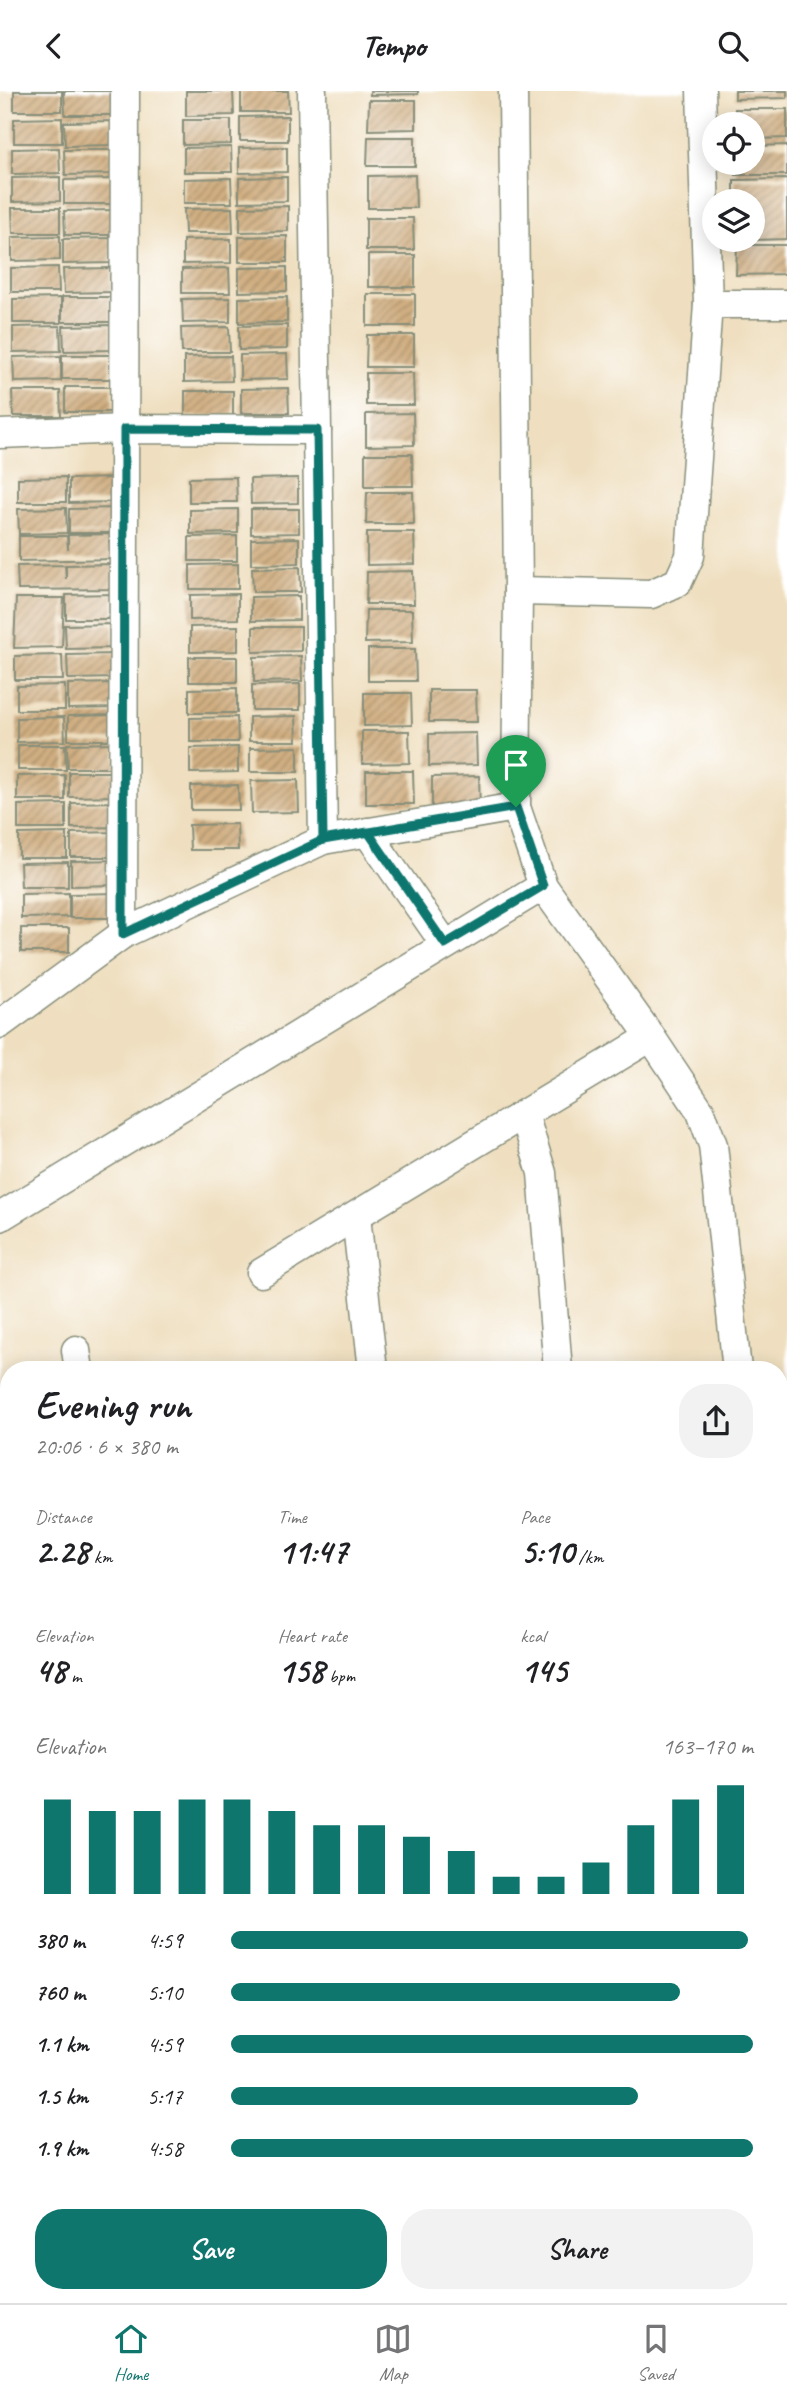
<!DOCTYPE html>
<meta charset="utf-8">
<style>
:root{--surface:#fff;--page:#f2f2f2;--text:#202124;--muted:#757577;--line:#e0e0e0;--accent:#0f766e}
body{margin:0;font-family:Caveat,sans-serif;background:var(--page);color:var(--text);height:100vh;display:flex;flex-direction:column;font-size:26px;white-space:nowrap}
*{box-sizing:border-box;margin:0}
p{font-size:23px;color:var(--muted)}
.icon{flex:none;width:38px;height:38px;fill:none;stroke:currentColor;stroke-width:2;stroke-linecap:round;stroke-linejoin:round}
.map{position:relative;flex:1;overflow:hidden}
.sheet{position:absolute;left:0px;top:1270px;width:788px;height:942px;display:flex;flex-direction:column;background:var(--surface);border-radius:28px 28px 0 0;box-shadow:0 4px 18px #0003}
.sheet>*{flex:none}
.fabs{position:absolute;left:702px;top:21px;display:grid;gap:14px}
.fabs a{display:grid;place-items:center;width:63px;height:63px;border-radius:50%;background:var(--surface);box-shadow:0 4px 18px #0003;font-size:35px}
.pin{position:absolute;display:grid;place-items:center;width:60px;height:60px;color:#fff;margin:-72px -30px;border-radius:50% 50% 50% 0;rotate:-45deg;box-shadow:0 0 7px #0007}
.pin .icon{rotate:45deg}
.round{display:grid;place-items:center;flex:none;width:74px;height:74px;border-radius:28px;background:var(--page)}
.summary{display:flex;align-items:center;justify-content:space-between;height:119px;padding:0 35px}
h1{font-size:38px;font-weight:800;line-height:52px}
.stats{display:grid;grid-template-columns:repeat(3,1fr);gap:10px;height:119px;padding:7px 35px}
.stats div{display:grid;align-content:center}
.stats b{font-size:35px;font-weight:800}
.stats small{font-size:19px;font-weight:400}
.stats p{font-size:19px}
.chart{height:196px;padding:14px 35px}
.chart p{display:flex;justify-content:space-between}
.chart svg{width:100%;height:126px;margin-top:7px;stroke:var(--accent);stroke-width:6}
.primary-button{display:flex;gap:14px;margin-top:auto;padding:14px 35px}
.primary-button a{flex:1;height:80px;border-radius:28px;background:var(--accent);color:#fff;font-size:28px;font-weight:800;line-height:80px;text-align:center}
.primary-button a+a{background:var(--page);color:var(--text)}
ul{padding:0 35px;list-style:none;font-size:23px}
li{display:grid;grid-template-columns:112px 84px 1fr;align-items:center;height:52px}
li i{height:18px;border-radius:9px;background:var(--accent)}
header{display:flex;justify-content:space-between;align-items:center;height:91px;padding:0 35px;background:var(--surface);font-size:32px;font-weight:800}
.tab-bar{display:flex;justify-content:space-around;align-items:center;height:98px;border-top:2px solid var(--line);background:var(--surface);font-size:19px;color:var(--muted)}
.tab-bar a{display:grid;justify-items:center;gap:4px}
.tab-bar .selected{color:var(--accent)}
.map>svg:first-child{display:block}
</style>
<header><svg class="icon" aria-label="back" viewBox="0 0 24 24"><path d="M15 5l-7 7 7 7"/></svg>Tempo<svg class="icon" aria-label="search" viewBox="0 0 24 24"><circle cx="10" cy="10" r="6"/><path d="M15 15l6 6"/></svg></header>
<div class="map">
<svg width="787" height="2212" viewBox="0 0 787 2212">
<defs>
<pattern id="building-hatch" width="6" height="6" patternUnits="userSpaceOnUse" patternTransform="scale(1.75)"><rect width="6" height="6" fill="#d1af82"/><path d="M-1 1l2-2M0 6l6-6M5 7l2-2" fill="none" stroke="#a9906b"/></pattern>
</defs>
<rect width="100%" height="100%" fill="#fff"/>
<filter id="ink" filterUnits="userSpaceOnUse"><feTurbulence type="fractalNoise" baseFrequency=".0143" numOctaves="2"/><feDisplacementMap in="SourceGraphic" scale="14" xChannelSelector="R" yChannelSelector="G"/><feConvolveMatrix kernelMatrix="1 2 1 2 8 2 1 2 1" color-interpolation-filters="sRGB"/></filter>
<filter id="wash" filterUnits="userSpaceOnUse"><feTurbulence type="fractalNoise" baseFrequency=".00686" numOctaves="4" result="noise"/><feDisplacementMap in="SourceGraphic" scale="28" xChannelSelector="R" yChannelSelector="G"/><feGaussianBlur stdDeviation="1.57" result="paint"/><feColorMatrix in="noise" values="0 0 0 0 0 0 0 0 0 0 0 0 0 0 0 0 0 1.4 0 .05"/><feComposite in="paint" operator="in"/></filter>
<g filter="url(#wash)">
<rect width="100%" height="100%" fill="#efdfc0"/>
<g id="blocks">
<!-- building -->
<g fill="url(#building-hatch)">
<rect x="14" y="0" width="48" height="20"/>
<polygon points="64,0 112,0 113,24 65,24"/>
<polygon points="186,0 233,0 234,24 186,25"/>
<polygon points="241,0 288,0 289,21 241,21"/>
<polygon points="370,0 418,0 418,3 370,4"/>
<polygon points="735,0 787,0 787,7 735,8"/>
<polygon points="369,9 416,9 416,38 368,39"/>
<polygon points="735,18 787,18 787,47 752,48 752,33 735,33"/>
<polygon points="288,25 288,50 240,50 240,26"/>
<polygon points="62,27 62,52 14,52 14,28"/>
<polygon points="183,29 231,29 231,53 183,54"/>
<polygon points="112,30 112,54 65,55 64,31"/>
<polygon points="368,46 415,46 415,75 367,75"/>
<polygon points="787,54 787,84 736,84 737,72 752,72 752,55"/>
<polygon points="231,56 232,81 184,81 184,57"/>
<polygon points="287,56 287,81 239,82 239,57"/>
<polygon points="59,57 60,82 12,83 12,58"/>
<polygon points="64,59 112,59 112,83 65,84"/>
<polygon points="415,84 416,117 368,117 368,85"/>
<polygon points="60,86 60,110 12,111 12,87"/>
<polygon points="287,86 287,110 239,111 239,87"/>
<polygon points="231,87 232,112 184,112 184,88"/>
<polygon points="112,88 112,113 64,113 64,89"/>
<polygon points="787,88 787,148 752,149 752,110 734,110 734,89"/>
<polygon points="288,115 288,140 240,141 240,116"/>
<polygon points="12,117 60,117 60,142 13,142"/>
<polygon points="232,117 233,142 185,142 184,118"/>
<polygon points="112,119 112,144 65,144 64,120"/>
<polygon points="366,127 413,127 414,159 366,159"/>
<polygon points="60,145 60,169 12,170 12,146"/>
<polygon points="287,145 287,171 239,171 239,146"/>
<polygon points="111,147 111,172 63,173 63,148"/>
<polygon points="231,148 231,172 183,173 183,149"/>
<polygon points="737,154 787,154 787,183 736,184"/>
<rect x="368" y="164" width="47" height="32"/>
<polygon points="58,176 59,201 11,201 11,177"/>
<polygon points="287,176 287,200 239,201 239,177"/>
<polygon points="111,177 111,201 64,202 63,178"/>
<polygon points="229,177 230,202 182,202 182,178"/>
<rect x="367" y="203" width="48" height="32"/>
<rect x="62" y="206" width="48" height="25"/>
<polygon points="287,206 287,231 239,232 239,207"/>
<polygon points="61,207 61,232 13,232 13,208"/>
<polygon points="230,207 230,231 183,232 182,208"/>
<polygon points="111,234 111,259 64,260 63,235"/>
<polygon points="287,234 287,258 239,259 239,235"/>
<polygon points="60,235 61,260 13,261 13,236"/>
<polygon points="229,236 230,261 182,261 181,237"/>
<polygon points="367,244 414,244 414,276 366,276"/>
<polygon points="287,263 288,288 240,289 240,264"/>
<rect x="62" y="264" width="48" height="24"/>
<polygon points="61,265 61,290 14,291 13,266"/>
<polygon points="231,265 232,290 184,291 184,266"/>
<polygon points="366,282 413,282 414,314 366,314"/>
<polygon points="65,296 112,296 113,321 65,321"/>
<polygon points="288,297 289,322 241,322 241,298"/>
<polygon points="12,300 60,300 61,325 13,325"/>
<rect x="185" y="300" width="48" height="25"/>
<polygon points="413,322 414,354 366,355 366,323"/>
<polygon points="365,363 412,363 413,395 365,395"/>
<polygon points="66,386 66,411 18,411 18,387"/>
<polygon points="236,386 237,411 189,411 189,387"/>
<polygon points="117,387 117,411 69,412 69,388"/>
<polygon points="298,387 298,412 251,413 250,388"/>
<polygon points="367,401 413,401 414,433 366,433"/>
<polygon points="66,417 67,442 19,443 18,418"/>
<polygon points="116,417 117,442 69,442 69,418"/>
<polygon points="238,418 238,442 190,443 190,419"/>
<polygon points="251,418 299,418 299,442 251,443"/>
<polygon points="367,441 414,441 415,473 367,474"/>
<polygon points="115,443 116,468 19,470 19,445 67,445 68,459 68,444"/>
<polygon points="237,445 237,470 189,470 189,446"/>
<polygon points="299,447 299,472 251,473 251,448"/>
<polygon points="114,473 114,498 18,499 17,475 65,474 66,488 66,474"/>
<polygon points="238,473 238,498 190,498 190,474"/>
<polygon points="300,476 301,501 253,501 252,477"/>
<polygon points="413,480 414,513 366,513 367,481"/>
<polygon points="114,503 114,528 66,528 66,504"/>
<polygon points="238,503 238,528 190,529 190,504"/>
<polygon points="299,505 299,529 251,530 251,506"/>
<polygon points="16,507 64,507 62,556 14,557"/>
<polygon points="366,519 412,519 413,551 365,552"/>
<polygon points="113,533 114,557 66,558 65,534"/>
<polygon points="238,535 238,560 190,561 190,536"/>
<polygon points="253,536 301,536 301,560 253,561"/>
<polygon points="368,558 415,558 416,590 368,590"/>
<polygon points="115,563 116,587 68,588 67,564"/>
<polygon points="62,564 63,589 15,589 15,565"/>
<polygon points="301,565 302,590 254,591 254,566"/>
<rect x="189" y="566" width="48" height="25"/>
<polygon points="116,592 116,617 68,618 68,593"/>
<polygon points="300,593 300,619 252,619 252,594"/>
<polygon points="65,594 65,619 17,619 17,595"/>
<polygon points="237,597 237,622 189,622 189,598"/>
<polygon points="429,599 476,599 477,631 429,631"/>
<polygon points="364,602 411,602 412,634 364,635"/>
<polygon points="116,624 116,649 68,649 68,625"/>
<polygon points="296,625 297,650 249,650 249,626"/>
<polygon points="64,626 65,650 17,651 17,627"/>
<polygon points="237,626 238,651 190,651 190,627"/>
<polygon points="362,640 409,640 410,672 362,673"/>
<polygon points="476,642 477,674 429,675 429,643"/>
<polygon points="115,652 116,677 68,677 67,653"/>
<polygon points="18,654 65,654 66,679 18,679"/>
<polygon points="238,656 238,681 190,682 190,657"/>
<polygon points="298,656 298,681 250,681 250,657"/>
<polygon points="366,680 413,680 414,713 366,713"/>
<polygon points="69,681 117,681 117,705 69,706"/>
<polygon points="65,684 65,709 17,709 17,685"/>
<polygon points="479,685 480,718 432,718 432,686"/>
<polygon points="298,689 299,721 252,722 251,690"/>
<polygon points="238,694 239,719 191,719 191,695"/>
<polygon points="118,711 119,736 71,737 71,712"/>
<polygon points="66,713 66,738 18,738 18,714"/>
<polygon points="237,733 238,759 190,759 189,734"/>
<polygon points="119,741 119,766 71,766 71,742"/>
<polygon points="67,742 67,767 19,767 19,743"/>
<polygon points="119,769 119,794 71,795 71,770"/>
<polygon points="68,771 68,796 21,796 20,772"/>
<polygon points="69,802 69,826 21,827 21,803"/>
<polygon points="118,802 118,827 70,827 70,803"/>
<rect x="21" y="837" width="48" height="24"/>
</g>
</g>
</g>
<g filter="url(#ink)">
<use href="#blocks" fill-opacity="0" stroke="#878e7a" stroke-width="2"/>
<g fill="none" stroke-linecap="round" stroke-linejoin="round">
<defs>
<g id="minor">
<polyline points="312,0 323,749"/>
<polyline points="708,213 787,213"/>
<polyline points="0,343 124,338 317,339"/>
<polyline points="518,500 651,503 678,491 690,465 708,213 701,0"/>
<polyline points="367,741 445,853"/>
<polyline points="543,795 651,946 701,1021 713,1054 737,1279"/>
<polyline points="123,843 125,0"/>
<polyline points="0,933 123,843 323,749 516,716"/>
<polyline points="524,1023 542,1082 558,1279"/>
<polyline points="356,1125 373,1279"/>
<polyline points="0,1126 543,795 516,716 518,500 513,0"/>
<polyline points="261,1182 651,946"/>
<polyline points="76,1259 79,1279"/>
<polyline points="0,1607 9,1606"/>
<polyline points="779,1799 787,1800"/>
<polyline points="779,1929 787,1952"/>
<polyline points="415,2203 417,2212"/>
<polyline points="575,2203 578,2212"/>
<polyline points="247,2212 289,2203"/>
</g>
</defs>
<!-- minor casing -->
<use href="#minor" stroke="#878e7a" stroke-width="31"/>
<!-- minor -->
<use href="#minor" stroke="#fff" stroke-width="28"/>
</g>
</g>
<g fill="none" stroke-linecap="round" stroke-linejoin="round" filter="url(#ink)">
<defs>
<polyline id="route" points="516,716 323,749 123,843 124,338 317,339 323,749 368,741 445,853 543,795 516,716"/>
</defs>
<!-- route casing -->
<use href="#route" stroke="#fff" stroke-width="14"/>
<!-- route -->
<use href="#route" stroke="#0f766e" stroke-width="9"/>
</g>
</svg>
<div class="fabs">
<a><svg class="icon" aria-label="locate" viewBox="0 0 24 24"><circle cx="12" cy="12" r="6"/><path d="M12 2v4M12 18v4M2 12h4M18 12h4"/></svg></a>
<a><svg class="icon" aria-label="layers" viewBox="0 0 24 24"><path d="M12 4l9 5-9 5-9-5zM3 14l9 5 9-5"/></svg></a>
</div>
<div class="pin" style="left:516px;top:716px;background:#1e9e55"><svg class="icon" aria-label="arrive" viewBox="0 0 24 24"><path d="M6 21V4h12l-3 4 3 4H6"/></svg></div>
<section class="sheet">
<div class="summary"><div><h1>Evening run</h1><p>20:06 · 6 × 380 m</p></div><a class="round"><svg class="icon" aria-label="share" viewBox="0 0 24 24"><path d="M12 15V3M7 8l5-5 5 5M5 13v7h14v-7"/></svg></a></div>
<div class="stats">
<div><p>Distance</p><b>2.28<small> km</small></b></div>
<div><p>Time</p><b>11:47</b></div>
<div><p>Pace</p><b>5:10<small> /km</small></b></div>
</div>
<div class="stats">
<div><p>Elevation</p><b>48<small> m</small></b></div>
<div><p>Heart rate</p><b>158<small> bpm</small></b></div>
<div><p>kcal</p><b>145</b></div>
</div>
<div class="chart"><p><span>Elevation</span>163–170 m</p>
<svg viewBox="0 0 160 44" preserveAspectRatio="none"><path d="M5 44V11M15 44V15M25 44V15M35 44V11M45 44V11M55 44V15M65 44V20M75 44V20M85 44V24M95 44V29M105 44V38M115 44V38M125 44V33M135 44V20M145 44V11M155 44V6"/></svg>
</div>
<ul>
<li><b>380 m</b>4:59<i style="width:99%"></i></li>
<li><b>760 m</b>5:10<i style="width:86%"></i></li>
<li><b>1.1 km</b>4:59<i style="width:100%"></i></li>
<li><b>1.5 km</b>5:17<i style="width:78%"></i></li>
<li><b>1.9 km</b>4:58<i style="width:100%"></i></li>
</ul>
<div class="primary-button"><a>Save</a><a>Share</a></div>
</section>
</div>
<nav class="tab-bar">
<a class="selected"><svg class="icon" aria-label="home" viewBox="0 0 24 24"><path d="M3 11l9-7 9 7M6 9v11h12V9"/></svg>Home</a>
<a><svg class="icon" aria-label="map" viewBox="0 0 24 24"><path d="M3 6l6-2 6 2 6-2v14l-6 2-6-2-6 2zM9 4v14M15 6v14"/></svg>Map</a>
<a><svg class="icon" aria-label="saved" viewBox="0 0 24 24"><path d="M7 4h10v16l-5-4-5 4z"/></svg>Saved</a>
</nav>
